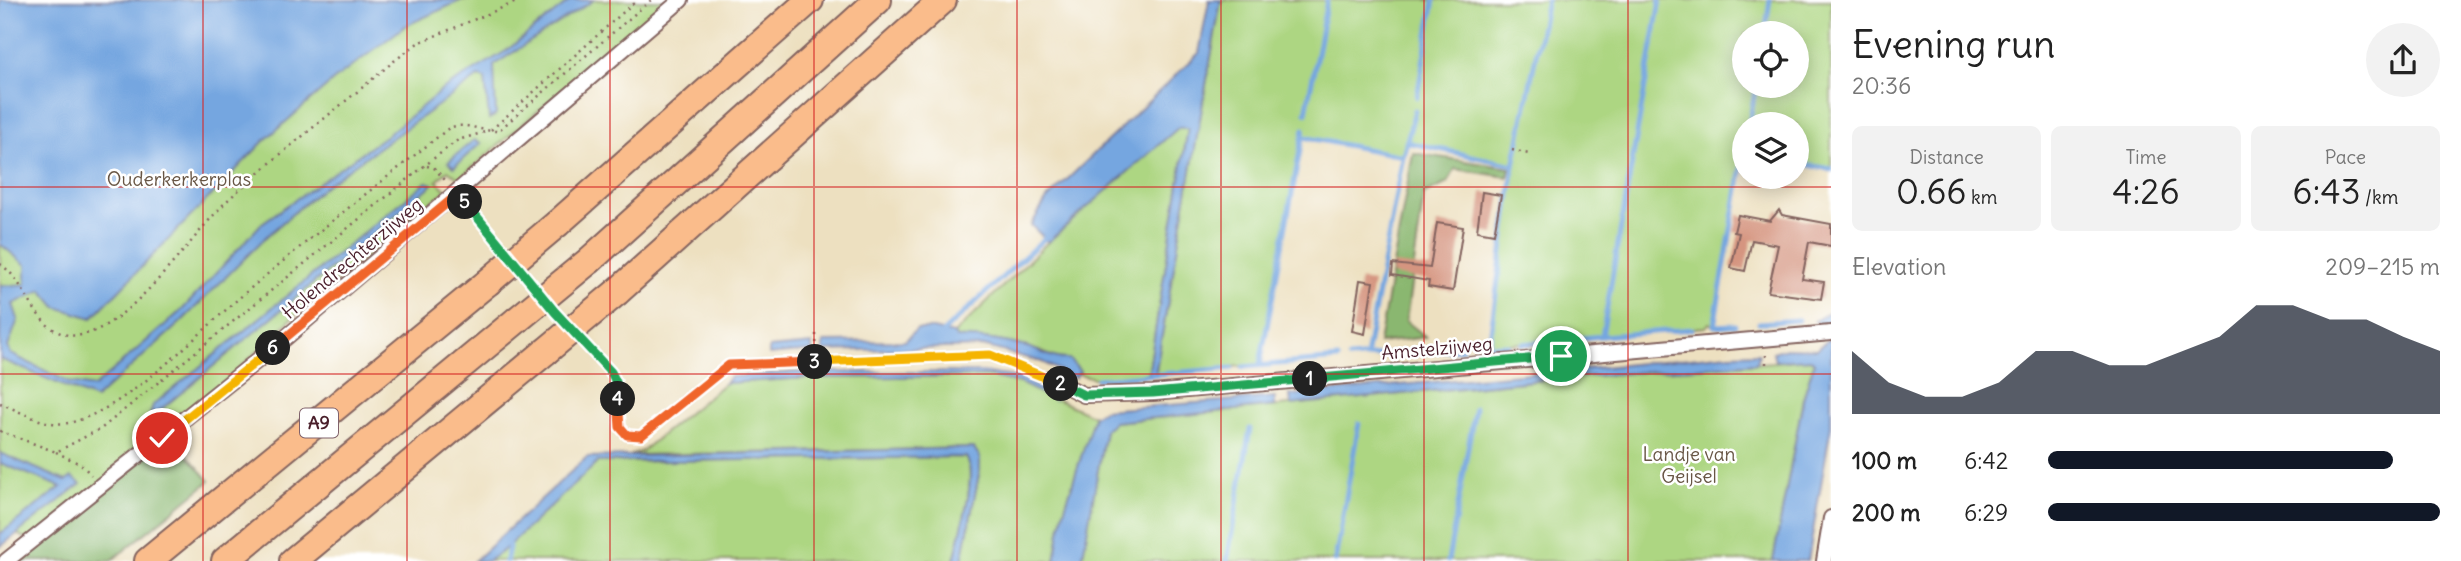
<!DOCTYPE html>
<meta charset="utf-8">
<style>
:root{--surface:#fff;--page:#f2f2f2;--text:#222;--muted:#767676;--accent:#111827}
body{margin:0;font-family:Delius,sans-serif;background:var(--page);color:var(--text);height:100vh;display:flex;flex-direction:column;font-size:26px;white-space:nowrap}
*{box-sizing:border-box;margin:0}
p{font-size:23px;color:var(--muted)}
.icon{flex:none;width:38px;height:38px;fill:none;stroke:currentColor;stroke-width:2;stroke-linecap:round;stroke-linejoin:round}
.map{position:relative;flex:1;overflow:hidden}
.panel{display:flex;flex-direction:column;background:var(--surface);width:630px}
.panel>*{flex:none}
.controls{position:absolute;left:1732px;top:21px;display:grid;gap:14px}
.controls a{display:grid;place-items:center;width:77px;height:77px;border-radius:50%;background:var(--surface);box-shadow:0 4px 18px #0003;font-size:35px}
.pin{position:absolute;display:grid;place-items:center;width:60px;height:60px;color:#fff;margin:-30px;border:4px solid #fff;border-radius:50%;box-shadow:0 2px 7px #0007}
.km{position:absolute;width:35px;height:35px;margin:-18px;border-radius:50%;background:#222;color:#fff;font-size:19px;line-height:35px;text-align:center}
.round{display:grid;place-items:center;flex:none;width:74px;height:74px;border-radius:37px;background:var(--page)}
.summary{display:flex;align-items:center;justify-content:space-between;height:119px;padding:0 21px}
h1{font-size:38px;font-weight:600;line-height:52px}
.stats{display:grid;grid-template-columns:repeat(3,1fr);gap:10px;height:119px;padding:7px 21px}
.stats div{display:grid;align-content:center;border-radius:10px;background:var(--page);text-align:center}
.stats b{font-size:35px;font-weight:600}
.stats small{font-size:19px;font-weight:400}
.stats p{font-size:19px}
.chart{height:196px;padding:14px 21px}
.chart p{display:flex;justify-content:space-between}
.chart svg{width:100%;height:126px;margin-top:7px;fill:var(--accent);opacity:.7}
ul{padding:0 21px;list-style:none;font-size:23px}
li{display:grid;grid-template-columns:112px 84px 1fr;align-items:center;height:52px}
li i{height:18px;border-radius:9px;background:var(--accent)}
main{display:flex;flex:1;min-height:0}
.map>svg:first-child{display:block}
</style>
<main>
<div class="map">
<svg width="1831" height="561" viewBox="0 0 1831 561">
<rect width="100%" height="100%" fill="#fff"/>
<filter id="ink" filterUnits="userSpaceOnUse"><feTurbulence type="fractalNoise" baseFrequency=".0143" numOctaves="2"/><feDisplacementMap in="SourceGraphic" scale="14" xChannelSelector="R" yChannelSelector="G"/><feConvolveMatrix kernelMatrix="1 2 1 2 8 2 1 2 1" color-interpolation-filters="sRGB"/></filter>
<filter id="wash" filterUnits="userSpaceOnUse"><feTurbulence type="fractalNoise" baseFrequency=".00686" numOctaves="4" result="noise"/><feDisplacementMap in="SourceGraphic" scale="28" xChannelSelector="R" yChannelSelector="G"/><feGaussianBlur stdDeviation="1.57" result="paint"/><feColorMatrix in="noise" values="0 0 0 0 0 0 0 0 0 0 0 0 0 0 0 0 0 1.4 0 .05"/><feComposite in="paint" operator="in"/></filter>
<g filter="url(#wash)">
<rect width="100%" height="100%" fill="#ede0c0"/>
<!-- green -->
<g fill="#add682" stroke="#7c7a56" stroke-width="2" fill-rule="evenodd">
<polygon points="0,0 667,0 459,179 448,170 437,181 446,190 304,307 48,550 7,529 0,534"/>
<path d="M1221 0H1831V169L1797 163V124H1745V154L1714 326 1709 323 1706 327 1489 346 1514 165 1407 143 1403 156 1303 137 1260 364 1155 375ZM1745 33H1797V86H1745Z"/>
<path d="M1178 127 1188 128 1148 375 1097 379 1079 374 1080 371C1043 348 999 337 955 338L954 334 1048 242Z"/>
<polygon points="1811,359 1814,363 1803,399 1773,561 1082,561 1105,430 1114,422 1556,379"/>
<polygon points="987,376 1020,383 1094,416 1063,514 1055,561 962,561 980,469 974,448 630,455 642,451 725,383 807,378"/>
<path d="M966 457C978 476 959 537 954 561H488L598 462Z"/>
</g>
<!-- forest -->
<g fill="#8ab770" stroke="#6a6b4e" stroke-width="2">
<polygon points="1413,153 1510,168 1508,177 1455,169 1448,183 1424,194 1406,321 1426,337 1379,343"/>
<polygon points="171,437 210,481 111,561 12,561"/>
</g>
<!-- water -->
<g fill="#75a6e0" stroke="#606286" stroke-width="2">
<polygon points="0,0 462,0 405,26 334,80 265,140 92,318 56,307 42,290 13,304 18,319 8,347 11,354 70,383 94,387 183,309 262,223 387,135 442,90 506,51 571,0 594,0 494,65 496,115 489,119 485,79 478,77 326,185 268,235 180,323 95,399 0,359 0,286 26,284 26,265 0,244"/>
<polygon points="1209,0 1221,0 1155,375 1148,375 1188,128 1178,128 1048,242 1031,225 1047,199 1199,53"/>
<polygon points="474,140 481,143 454,167 448,162"/>
<polygon points="426,182 433,184 158,412 150,414 153,405"/>
<polygon points="1831,311 1831,426 1808,561 1773,561 1803,399 1814,363 1811,359 1775,361 1773,352 1786,348 1817,349 1828,340 1828,329 1815,321"/>
<path d="M917 329H933L954 334 956 338C980 337 1003 341 1027 347 1041 351 1054 360 1069 359L1080 371 1075 378 1042 362 987 347 823 351V342L905 341Z"/>
<polygon points="812,344 812,351 769,355 769,348"/>
<polygon points="1759,353 1757,363 1556,379 1556,372 1728,354"/>
<polygon points="796,372 982,372 1021,378 1056,396 1054,400 1020,383 987,376 807,378 725,383 730,377"/>
<polygon points="1541,372 1542,380 1291,405 1290,395"/>
<polygon points="1275,397 1275,406 1114,422 1105,430 1082,561 1055,561 1063,514 1094,416 1103,410"/>
<path d="M974 448 980 457V469L962 561H954C959 537 978 475 966 457L598 462 504 550 488 561H474L587 457Z"/>
<polygon points="0,453 66,481 72,477 81,484 0,547 0,534 61,487 0,463"/>
</g>
<g fill="none" stroke-linecap="round" stroke-linejoin="round">
<!-- stream -->
<g stroke="#75a6e0" stroke-width="5">
<polyline points="1660,0 1602,336 1692,329"/>
<polyline points="1765,33 1770,0"/>
<polyline points="1417,97 1434,0"/>
<polyline points="1306,113 1327,0"/>
<polyline points="1749,124 1756,86"/>
<polyline points="1303,137 1403,156"/>
<polyline points="1406,142 1514,165"/>
<polyline points="1797,163 1831,169"/>
<polyline points="1759,323 1798,320"/>
<polyline points="1735,325 1714,326 1745,149"/>
<polyline points="940,335 1048,235"/>
<polyline points="1522,344 1602,336"/>
<polyline points="1508,345 1489,346 1514,165 1547,0"/>
<polyline points="1366,357 1403,156 1415,110"/>
<polyline points="1349,358 1462,349"/>
<polyline points="1260,364 1304,129"/>
<polyline points="1243,367 1338,359"/>
<polyline points="1097,379 1232,368"/>
<polyline points="506,561 509,547 507,540"/>
<polyline points="1227,561 1250,429"/>
<polyline points="1335,561 1359,423"/>
<polyline points="1448,561 1475,408"/>
</g>
</g>
<g id="blocks">
<!-- building -->
<g fill="#d59580">
<polygon points="1482,192 1501,195 1494,234 1477,231"/>
<polygon points="1779,210 1782,215 1831,224 1831,246 1809,242 1802,279 1824,282 1821,299 1768,292 1778,245 1752,240 1745,271 1731,268 1739,233 1734,232 1738,215 1770,221"/>
<polygon points="1437,223 1463,227 1453,291 1428,287 1429,281 1392,275 1393,264 1430,268"/>
<polygon points="1360,280 1373,282 1365,334 1352,331"/>
</g>
</g>
</g>
<g filter="url(#ink)">
<use href="#blocks" fill-opacity="0" stroke="#83635f" stroke-width="2"/>
<g fill="none" stroke-linecap="round" stroke-linejoin="round">
<defs>
<g id="minor">
<polyline points="1050,378 1084,395 1153,393 1831,333"/>
<polyline points="6,561 283,340 681,0"/>
<polyline points="1824,561 1831,518"/>
</g>
<g id="motorway">
<polyline points="558,223 810,0"/>
<polyline points="590,260 878,0"/>
<polyline points="617,292 943,0"/>
<polyline points="148,561 487,283"/>
<polyline points="225,561 517,320"/>
<polyline points="293,561 545,352"/>
</g>
</defs>
<!-- minor casing -->
<use href="#minor" stroke="#83635f" stroke-width="18"/>
<!-- motorway casing -->
<use href="#motorway" stroke="#83635f" stroke-width="30"/>
<!-- path -->
<g stroke="#83635f" stroke-width="2.5" stroke-dasharray="2 5" stroke-linecap="butt">
<polyline points="491,130 637,0"/>
<polyline points="1512,150 1529,154"/>
<polyline points="427,166 434,168 446,181"/>
<polyline points="467,204 500,244"/>
<path d="M0 264C28 282 32 328 68 335 121 344 195 230 230 198 283 150 340 107 394 61L418 43 521 0"/>
<polyline points="816,334 817,362"/>
<path d="M586 346C619 382 616 378 620 427L627 435 641 436 729 365 991 355 1037 373"/>
<polyline points="1766,355 1766,369"/>
<path d="M0 403C24 413 49 430 76 421 133 404 199 332 245 293 312 236 381 182 449 128 466 121 480 132 498 131L651 0"/>
<polyline points="0,431 56,452 102,428 433,159 458,140 485,132"/>
<polyline points="56,452 82,465 91,475"/>
</g>
<!-- minor -->
<use href="#minor" stroke="#fff" stroke-width="14"/>
<!-- motorway -->
<use href="#motorway" stroke="#fabc8b" stroke-width="26"/>
<defs>
<g id="motorway-bridge">
<polyline points="487,283 558,223"/>
<polyline points="517,320 590,260"/>
<polyline points="545,352 617,292"/>
</g>
</defs>
<!-- motorway-bridge casing -->
<use href="#motorway-bridge" stroke="#83635f" stroke-width="30" stroke-linecap="butt"/>
<!-- motorway-bridge -->
<use href="#motorway-bridge" stroke="#fabc8b" stroke-width="26"/>
</g>
</g>
<g fill="none" stroke-linecap="round" stroke-linejoin="round" filter="url(#ink)">
<defs>
<polyline id="split-1" points="1310,379 1561,356"/>
<polyline id="split-2" points="1061,384 1084,395 1153,393 1310,379"/>
<polyline id="split-3" points="815,362 990,355 1061,384"/>
<polyline id="split-4" points="618,399 620,427 627,435 641,436 729,365 815,362"/>
<polyline id="split-5" points="465,202 555,312 611,372 616,382 618,399"/>
<polyline id="split-6" points="273,348 458,194 465,202"/>
<polyline id="split-7" points="162,438 273,348"/>
</defs>
<!-- split-1 casing -->
<use href="#split-1" stroke="#fff" stroke-width="14"/>
<!-- split-2 casing -->
<use href="#split-2" stroke="#fff" stroke-width="14"/>
<!-- split-3 casing -->
<use href="#split-3" stroke="#fff" stroke-width="14"/>
<!-- split-4 casing -->
<use href="#split-4" stroke="#fff" stroke-width="14"/>
<!-- split-5 casing -->
<use href="#split-5" stroke="#fff" stroke-width="14"/>
<!-- split-6 casing -->
<use href="#split-6" stroke="#fff" stroke-width="14"/>
<!-- split-7 casing -->
<use href="#split-7" stroke="#fff" stroke-width="14"/>
<!-- split-1 -->
<use href="#split-1" stroke="#22a559" stroke-width="9"/>
<!-- split-2 -->
<use href="#split-2" stroke="#22a559" stroke-width="9"/>
<!-- split-3 -->
<use href="#split-3" stroke="#f5b400" stroke-width="9"/>
<!-- split-4 -->
<use href="#split-4" stroke="#f0652b" stroke-width="9"/>
<!-- split-5 -->
<use href="#split-5" stroke="#22a559" stroke-width="9"/>
<!-- split-6 -->
<use href="#split-6" stroke="#f0652b" stroke-width="9"/>
<!-- split-7 -->
<use href="#split-7" stroke="#f5b400" stroke-width="9"/>
</g>
<!-- grid -->
<path fill="none" stroke="#d62828" stroke-width="2" stroke-opacity="0.55" d="M203 0V561M407 0V561M610 0V561M814 0V561M1017 0V561M1221 0V561M1424 0V561M1628 0V561M0 187H1831M0 374H1831"/>
<g text-anchor="middle" stroke-width="5" stroke-linejoin="round" paint-order="stroke">
<!-- shield labels -->
<rect fill="#fff" stroke="#80626b" stroke-width="2" x="300" y="408.5" width="38" height="29" rx="5"/>
<g font-size="18" font-weight="bold" fill="#4a1f2b">
<text x="319" y="429">A9</text>
</g>
<!-- park labels -->
<g font-size="19" fill="#685645" stroke="#fff">
<text x="179" y="186">Ouderkerkerplas</text>
<text x="1689" y="461">Landje van<tspan x="1689" dy="22">Geijsel</tspan></text>
</g>
<!-- street labels -->
<g font-size="19" fill="#4a1f2b" stroke="#fff">
<text transform="translate(352 258) rotate(-40)" y="7">Holendrechterzijweg</text>
<text transform="translate(1437 348) rotate(-5)" y="7">Amstelzijweg</text>
</g>
</g>
</svg>
<div class="controls">
<a><svg class="icon" aria-label="locate" viewBox="0 0 24 24"><circle cx="12" cy="12" r="6"/><path d="M12 2v4M12 18v4M2 12h4M18 12h4"/></svg></a>
<a><svg class="icon" aria-label="layers" viewBox="0 0 24 24"><path d="M12 4l9 5-9 5-9-5zM3 14l9 5 9-5"/></svg></a>
</div>
<div class="pin" style="left:1561px;top:356px;background:#1e9e55"><svg class="icon" aria-label="arrive" viewBox="0 0 24 24"><path d="M6 21V4h12l-3 4 3 4H6"/></svg></div>
<div class="pin" style="left:162px;top:438px;background:#d93025"><svg class="icon" aria-label="check" viewBox="0 0 24 24"><path d="M5 12l5 5 9-10"/></svg></div>
<b class="km" style="left:1310px;top:379px">1</b>
<b class="km" style="left:1061px;top:384px">2</b>
<b class="km" style="left:815px;top:362px">3</b>
<b class="km" style="left:618px;top:399px">4</b>
<b class="km" style="left:465px;top:202px">5</b>
<b class="km" style="left:273px;top:348px">6</b>
</div>
<section class="panel">
<div class="summary"><div><h1>Evening run</h1><p>20:36</p></div><a class="round"><svg class="icon" aria-label="share" viewBox="0 0 24 24"><path d="M12 15V3M7 8l5-5 5 5M5 13v7h14v-7"/></svg></a></div>
<div class="stats">
<div><p>Distance</p><b>0.66<small> km</small></b></div>
<div><p>Time</p><b>4:26</b></div>
<div><p>Pace</p><b>6:43<small> /km</small></b></div>
</div>
<div class="chart"><p><span>Elevation</span>209–215 m</p>
<svg viewBox="0 0 160 44" preserveAspectRatio="none"><path d="M0 44V22L10 33L20 38L30 38L40 33L50 22L60 22L70 27L80 27L90 22L100 17L110 6L120 6L130 11L140 11L150 17L160 22V44z"/></svg>
</div>
<ul>
<li><b>100 m</b>6:42<i style="width:88%"></i></li>
<li><b>200 m</b>6:29<i style="width:100%"></i></li>
</ul>
</section>
</main>
